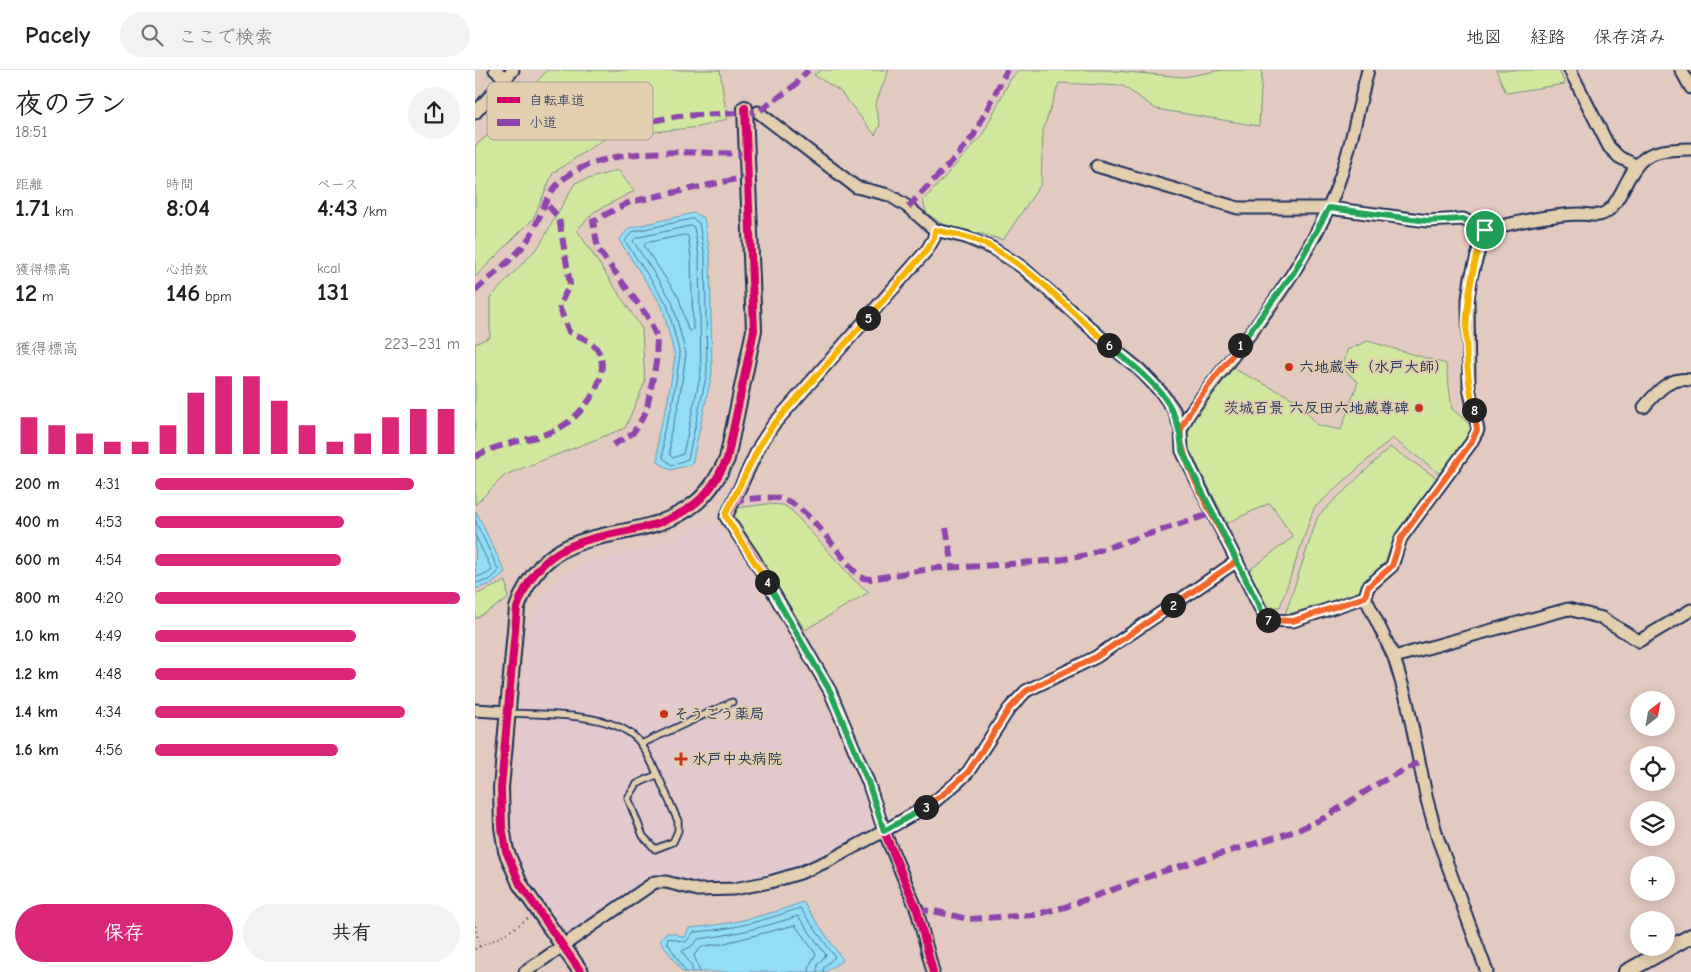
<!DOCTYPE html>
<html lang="ja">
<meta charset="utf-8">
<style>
:root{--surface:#fff;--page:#f2f2f2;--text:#202124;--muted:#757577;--line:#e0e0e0;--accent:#db2777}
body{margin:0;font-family:"Comic Neue","Klee One",sans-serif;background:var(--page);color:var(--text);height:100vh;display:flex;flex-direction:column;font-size:19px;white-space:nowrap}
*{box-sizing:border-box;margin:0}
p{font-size:16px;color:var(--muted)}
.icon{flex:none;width:28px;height:28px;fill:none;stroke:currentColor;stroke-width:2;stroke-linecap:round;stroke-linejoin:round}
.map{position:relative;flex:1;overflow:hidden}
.side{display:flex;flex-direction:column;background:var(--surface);width:475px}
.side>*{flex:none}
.needle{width:32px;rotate:31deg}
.tools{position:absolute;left:1155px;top:621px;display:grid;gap:10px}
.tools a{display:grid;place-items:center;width:45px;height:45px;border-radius:50%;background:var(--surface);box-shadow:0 2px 12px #0003;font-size:25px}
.pin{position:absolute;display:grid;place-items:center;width:42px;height:42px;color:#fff;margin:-21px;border:2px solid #fff;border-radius:50%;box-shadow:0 1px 5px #0007}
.km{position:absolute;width:25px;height:25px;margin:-12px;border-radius:50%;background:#222;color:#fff;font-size:14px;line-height:25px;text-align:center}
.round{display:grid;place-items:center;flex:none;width:52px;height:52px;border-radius:26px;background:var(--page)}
.headline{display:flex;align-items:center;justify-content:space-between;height:85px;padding:0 15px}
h1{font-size:28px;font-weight:600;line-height:38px}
.figures{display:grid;grid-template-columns:repeat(3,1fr);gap:8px;height:85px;padding:5px 15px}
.figures div{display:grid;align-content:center}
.figures b{font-size:25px;font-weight:600}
.figures small{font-size:14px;font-weight:400}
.figures p{font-size:14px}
.chart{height:140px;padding:10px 15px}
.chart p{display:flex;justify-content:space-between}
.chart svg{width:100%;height:90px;margin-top:5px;stroke:var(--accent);stroke-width:6}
.button{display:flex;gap:10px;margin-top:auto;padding:10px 15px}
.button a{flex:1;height:58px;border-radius:30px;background:var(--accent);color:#fff;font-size:20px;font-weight:600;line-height:58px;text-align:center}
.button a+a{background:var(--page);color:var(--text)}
ul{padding:0 15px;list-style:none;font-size:16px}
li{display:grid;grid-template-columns:80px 60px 1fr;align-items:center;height:38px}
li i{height:12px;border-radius:6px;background:var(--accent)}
header{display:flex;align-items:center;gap:30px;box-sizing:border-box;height:70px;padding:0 25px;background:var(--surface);border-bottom:1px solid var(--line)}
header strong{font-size:24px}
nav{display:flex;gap:28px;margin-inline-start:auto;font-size:18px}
.search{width:350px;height:45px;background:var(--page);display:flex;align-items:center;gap:12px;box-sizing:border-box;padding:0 18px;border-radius:28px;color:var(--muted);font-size:19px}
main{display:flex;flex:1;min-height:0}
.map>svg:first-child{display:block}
</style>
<header>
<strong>Pacely</strong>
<div class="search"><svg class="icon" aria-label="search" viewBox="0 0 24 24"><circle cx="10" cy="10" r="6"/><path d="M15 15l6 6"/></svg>ここで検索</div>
<nav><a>地図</a><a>経路</a><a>保存済み</a></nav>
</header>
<main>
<section class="side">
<div class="headline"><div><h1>夜のラン</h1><p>18:51</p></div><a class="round"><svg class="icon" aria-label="share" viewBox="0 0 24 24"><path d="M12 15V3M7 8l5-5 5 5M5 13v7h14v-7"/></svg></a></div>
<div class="figures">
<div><p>距離</p><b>1.71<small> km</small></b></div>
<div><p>時間</p><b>8:04</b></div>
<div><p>ペース</p><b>4:43<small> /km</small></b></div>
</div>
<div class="figures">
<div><p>獲得標高</p><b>12<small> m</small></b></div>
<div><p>心拍数</p><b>146<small> bpm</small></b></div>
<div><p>kcal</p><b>131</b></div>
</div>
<div class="chart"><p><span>獲得標高</span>223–231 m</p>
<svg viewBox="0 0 160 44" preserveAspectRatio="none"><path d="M5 44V26M15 44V30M25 44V34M35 44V38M45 44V38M55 44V30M65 44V14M75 44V6M85 44V6M95 44V18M105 44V30M115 44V38M125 44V34M135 44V26M145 44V22M155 44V22"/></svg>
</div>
<ul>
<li><b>200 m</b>4:31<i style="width:85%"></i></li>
<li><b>400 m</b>4:53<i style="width:62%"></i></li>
<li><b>600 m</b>4:54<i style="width:61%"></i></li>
<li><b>800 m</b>4:20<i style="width:100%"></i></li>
<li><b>1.0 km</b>4:49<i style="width:66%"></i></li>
<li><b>1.2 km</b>4:48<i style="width:66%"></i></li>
<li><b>1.4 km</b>4:34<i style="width:82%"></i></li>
<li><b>1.6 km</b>4:56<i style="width:60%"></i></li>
</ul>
<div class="button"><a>保存</a><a>共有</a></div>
</section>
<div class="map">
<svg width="1216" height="902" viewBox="0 0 1216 902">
<rect width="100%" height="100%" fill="#e3cac0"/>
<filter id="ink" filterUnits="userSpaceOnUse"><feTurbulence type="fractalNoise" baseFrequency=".02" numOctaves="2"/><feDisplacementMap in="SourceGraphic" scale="10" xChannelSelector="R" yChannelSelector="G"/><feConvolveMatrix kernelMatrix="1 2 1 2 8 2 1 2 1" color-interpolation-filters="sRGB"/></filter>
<g filter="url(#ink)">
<!-- built -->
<polygon fill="#e3c8ce" points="239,450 278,505 292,537 336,614 391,733 398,759 356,785 297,808 243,816 220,816 177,807 97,861 88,859 60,820 47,796 36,758 53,557 74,520 86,506 113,493 182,476"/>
<!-- green -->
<g fill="#d1e79d" stroke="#768b7e">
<polygon points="72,0 245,0 252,49 224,57 132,67 78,103 58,149 0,207 0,76 28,53"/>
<polygon points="346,0 414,0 400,35 405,55 400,65 365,21 339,5"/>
<polygon points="544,0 629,0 709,7 747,0 787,0 784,56 681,39 648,16 584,13 568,60 566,114 528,170 465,153 451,142 448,131 507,66 535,10"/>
<polygon points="1021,0 1084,0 1090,14 1031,23"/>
<polygon points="143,100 159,121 119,142 102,160 167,259 170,312 150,358 30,405 0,435 0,274 15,267 15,228 64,176 100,113"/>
<polygon points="893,271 971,294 977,339 998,357 967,405 917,368 839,438 805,537 788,537 772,502 818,467 795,433 752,453 714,379 710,352 757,298 823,331 842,355 866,360 883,312 868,299 872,280"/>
<polygon points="915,377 962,408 922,467 914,492 886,523 810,545 843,446"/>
<polygon points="292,434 308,435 316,440 380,511 394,522 330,560 260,449 258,444 262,438"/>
<polygon points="31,511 33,529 0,549 0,525"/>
</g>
<!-- water -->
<g fill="#93ddf5" stroke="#6397b9">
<polygon points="219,143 229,148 235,186 237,303 217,394 196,400 183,392 183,364 192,335 200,287 187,236 144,170 154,158"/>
<polygon points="1,441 30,502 17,514 0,519"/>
<path d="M328 832 368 890 350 902H208L186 872V868L191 863H199L210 868 214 858C253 855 292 846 328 832Z"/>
</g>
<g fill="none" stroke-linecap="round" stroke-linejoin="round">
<!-- shore -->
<g stroke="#4b759a" stroke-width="1">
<polygon points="218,149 224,153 230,186 232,303 213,389 197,395 188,388 188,364 197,336 205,285 192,234 150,171 157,162"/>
<polygon points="216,156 219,157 224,187 226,302 208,384 198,388 195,385 195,365 203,338 211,284 197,231 158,171 161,168"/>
<polygon points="210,165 213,166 216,187 218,259 215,261 213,260 204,228 169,176 171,173"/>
<polyline points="0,450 24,501 15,510 0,513"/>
<polyline points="0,465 17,500 12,504 0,507"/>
<path d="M211 902 192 872 193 868 211 872 219 862C256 860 291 850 325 838L360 887 349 897 348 902"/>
<path d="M218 902 216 895 207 881 217 876 223 869C257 865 290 857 323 846L351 885 343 894 342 902"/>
<polyline points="225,902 219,885 228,876 246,874 320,855 341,884 335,894 334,902"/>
</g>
<defs>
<g id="service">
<path d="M34 643C71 645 144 641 167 675 181 697 192 727 203 751V761L198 772 180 779 168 766 153 728 162 714 181 705"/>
<polyline points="166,674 257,632"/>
</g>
<g id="minor">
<polyline points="20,0 31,9"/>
<polyline points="1095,0 1134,77 1144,87 1160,95"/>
<polyline points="1206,0 1216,18"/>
<polyline points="283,42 381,117 414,125 433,137 460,160 490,167 517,178 547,197 639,279 664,299 686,322 699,340 706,360 707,381 787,542 793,550 818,551 890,527"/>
<polyline points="0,43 38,0"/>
<path d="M622 96 763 138H854L953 151 988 149 1010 160C1042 152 1072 145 1105 144 1114 144 1123 148 1131 142 1139 137 1143 128 1147 121 1166 83 1173 80 1216 79"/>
<polyline points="1010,160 996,207 993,229 994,318 1003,360 996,373 926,468 917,496 893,517 890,527 919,587 932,631 952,730 963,769 1012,902"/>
<path d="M1169 337C1182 322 1194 306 1216 310"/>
<path d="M706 360 714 344C763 278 819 214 853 139 873 95 881 46 893 0"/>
<polyline points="919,587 1093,539 1127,548 1164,571 1216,540"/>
<polyline points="0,640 32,642"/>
<polyline points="50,902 180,812 191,812 223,820 259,819 295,812 325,803 355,790 409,761 459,732 484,711 493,702 534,639 551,621 621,587 762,491"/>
<polyline points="458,902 442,840 409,761 393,712 355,621 278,487 251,447 285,375 298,355 452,180 459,168 460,160"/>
</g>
<g id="tertiary">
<path d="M106 902 45 814 31 781 27 757 26 718 42 538C75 441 162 482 222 432 236 420 244 405 252 389L279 260 270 38"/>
<polyline points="1151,902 1216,866"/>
</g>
</defs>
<!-- service casing -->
<use href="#service" stroke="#1b2f5e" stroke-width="9"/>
<!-- minor casing -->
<use href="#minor" stroke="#1b2f5e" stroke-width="15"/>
<!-- tertiary casing -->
<use href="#tertiary" stroke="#1b2f5e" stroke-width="18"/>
<!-- path -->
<g stroke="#1b2f5e" stroke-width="2" stroke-dasharray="1 4" stroke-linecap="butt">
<polyline points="0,856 5,878"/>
<polyline points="0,879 29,865 55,847"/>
</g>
<!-- service -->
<use href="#service" stroke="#e3cead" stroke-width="5.5"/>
<!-- minor -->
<use href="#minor" stroke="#e3cead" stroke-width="11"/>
<!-- tertiary -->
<use href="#tertiary" stroke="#e3cead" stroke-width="14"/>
<!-- quiet -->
<g stroke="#8e44ad" stroke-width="6" stroke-dasharray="12 6" stroke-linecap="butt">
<polyline points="161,54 203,46 283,42 319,16 333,0"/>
<polyline points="433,137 483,85 499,65 532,0"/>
<path d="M0 221C16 206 36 191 50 174 64 156 67 130 83 114 123 73 217 83 270 84"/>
<polyline points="138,375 158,363 171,342 181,293 182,267 172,246 123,179 118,151 155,132 271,107"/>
<path d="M0 387C24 372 51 372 76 362 102 353 139 309 123 281 118 271 104 266 94 262L84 236 95 214 84 148 71 133"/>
<path d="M257 431C272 430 288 426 304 428 333 434 362 483 382 504L388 508 396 509 460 498 508 496 584 490 607 486 738 443"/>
<polyline points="471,458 478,496"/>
<polyline points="442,840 459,841 493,849 559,845 590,837 686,802 821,761 849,748 904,713 945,692"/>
</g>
<defs>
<g id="cycleway">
<path d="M106 902 45 814 31 781 27 757 26 718 42 538C75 441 162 482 222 432 236 420 244 405 252 389L279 260 270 38"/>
<polyline points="458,902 442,840 409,761 393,712 355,621 278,487 251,447 285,375 298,355 452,180 459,168 460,160"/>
</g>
</defs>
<!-- cycleway casing -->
<use href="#cycleway" stroke="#e3cead" stroke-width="11"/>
<!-- cycleway -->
<use href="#cycleway" stroke="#d6006c" stroke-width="8"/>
</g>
</g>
<g fill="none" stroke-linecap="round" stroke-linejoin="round" filter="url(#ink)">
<defs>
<polyline id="split-1" points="765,275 819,202 854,138 952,151 988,149 1010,160"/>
<path id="split-2" d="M698 535 762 491C748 465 702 387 706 361 709 343 753 292 765 275"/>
<polyline id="split-3" points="451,737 471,722 493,702 534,639 551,621 621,587 698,535"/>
<polyline id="split-4" points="292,512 355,621 393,712 409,761 451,737"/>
<polyline id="split-5" points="292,512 251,447 251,443 285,375 298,355 393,248"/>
<path id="split-6" d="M393 248 452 180 459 168 460 160C480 164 500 168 518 178 562 203 597 242 634 275"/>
<path id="split-7" d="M634 275C672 308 704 327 707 381L787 542 793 550"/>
<polyline id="split-8" points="793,550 818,551 890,527 893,517 917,496 926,468 996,373 1002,360 999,340"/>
<path id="split-9" d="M999 340C986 281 989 217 1010 160"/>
</defs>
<!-- split-1 casing -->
<use href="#split-1" stroke="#fff" stroke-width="10"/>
<!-- split-2 casing -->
<use href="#split-2" stroke="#fff" stroke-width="10"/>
<!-- split-3 casing -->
<use href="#split-3" stroke="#fff" stroke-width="10"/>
<!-- split-4 casing -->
<use href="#split-4" stroke="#fff" stroke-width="10"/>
<!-- split-5 casing -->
<use href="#split-5" stroke="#fff" stroke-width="10"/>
<!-- split-6 casing -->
<use href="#split-6" stroke="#fff" stroke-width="10"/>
<!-- split-7 casing -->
<use href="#split-7" stroke="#fff" stroke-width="10"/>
<!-- split-8 casing -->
<use href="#split-8" stroke="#fff" stroke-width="10"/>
<!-- split-9 casing -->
<use href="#split-9" stroke="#fff" stroke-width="10"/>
<!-- split-1 -->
<use href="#split-1" stroke="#22a559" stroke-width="6"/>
<!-- split-2 -->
<use href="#split-2" stroke="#f0652b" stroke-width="6"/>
<!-- split-3 -->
<use href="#split-3" stroke="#f0652b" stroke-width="6"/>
<!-- split-4 -->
<use href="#split-4" stroke="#22a559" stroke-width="6"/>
<!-- split-5 -->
<use href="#split-5" stroke="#f5b400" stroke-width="6"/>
<!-- split-6 -->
<use href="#split-6" stroke="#f5b400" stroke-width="6"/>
<!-- split-7 -->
<use href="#split-7" stroke="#22a559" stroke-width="6"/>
<!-- split-8 -->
<use href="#split-8" stroke="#f0652b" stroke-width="6"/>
<!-- split-9 -->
<use href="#split-9" stroke="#f5b400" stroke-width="6"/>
</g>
<!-- markers -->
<g fill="#c8321e" stroke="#e3cead" stroke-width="2">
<circle cx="814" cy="297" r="5"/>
<circle cx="944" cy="338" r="5"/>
<circle cx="189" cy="644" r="5"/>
<path d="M203.5 681.5h5v5h5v5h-5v5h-5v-5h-5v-5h5z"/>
</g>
<g text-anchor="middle" stroke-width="4" stroke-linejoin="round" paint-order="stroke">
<!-- poi labels -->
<g font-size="15" font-weight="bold" fill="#1b2f5e" stroke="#e3cead" text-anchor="start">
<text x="824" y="302">六地蔵寺（水戸大師）</text>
<text x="934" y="343" text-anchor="end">茨城百景 六反田六地蔵尊碑</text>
<text x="199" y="649">そうごう薬局</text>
<text x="217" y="694">水戸中央病院</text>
</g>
</g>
<!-- legend -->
<rect x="12" y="12" width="166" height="58" rx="8" fill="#e3cead" stroke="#a79e95" stroke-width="1"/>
<rect x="22" y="27" width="23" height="6" fill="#d6006c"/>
<rect x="22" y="49" width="23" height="7" fill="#8e44ad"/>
<g font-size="14" fill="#1b2f5e">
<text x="54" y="35">自転車道</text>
<text x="54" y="57">小道</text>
</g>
</svg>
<div class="tools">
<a><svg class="needle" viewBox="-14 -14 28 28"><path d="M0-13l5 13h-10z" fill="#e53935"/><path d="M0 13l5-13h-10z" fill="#757577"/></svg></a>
<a><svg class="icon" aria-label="locate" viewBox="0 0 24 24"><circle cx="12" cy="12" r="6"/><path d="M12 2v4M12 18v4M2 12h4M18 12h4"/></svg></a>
<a><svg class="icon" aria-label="layers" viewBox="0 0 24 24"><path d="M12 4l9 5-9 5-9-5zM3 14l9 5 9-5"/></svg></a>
<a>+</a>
<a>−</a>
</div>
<div class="pin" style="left:1010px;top:160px;background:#1e9e55"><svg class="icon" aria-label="arrive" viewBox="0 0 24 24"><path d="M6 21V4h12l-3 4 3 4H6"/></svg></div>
<b class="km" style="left:765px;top:275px">1</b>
<b class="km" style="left:698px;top:535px">2</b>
<b class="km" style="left:451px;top:737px">3</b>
<b class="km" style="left:292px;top:512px">4</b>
<b class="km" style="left:393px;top:248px">5</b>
<b class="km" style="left:634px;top:275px">6</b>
<b class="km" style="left:793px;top:550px">7</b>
<b class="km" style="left:999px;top:340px">8</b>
</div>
</main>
